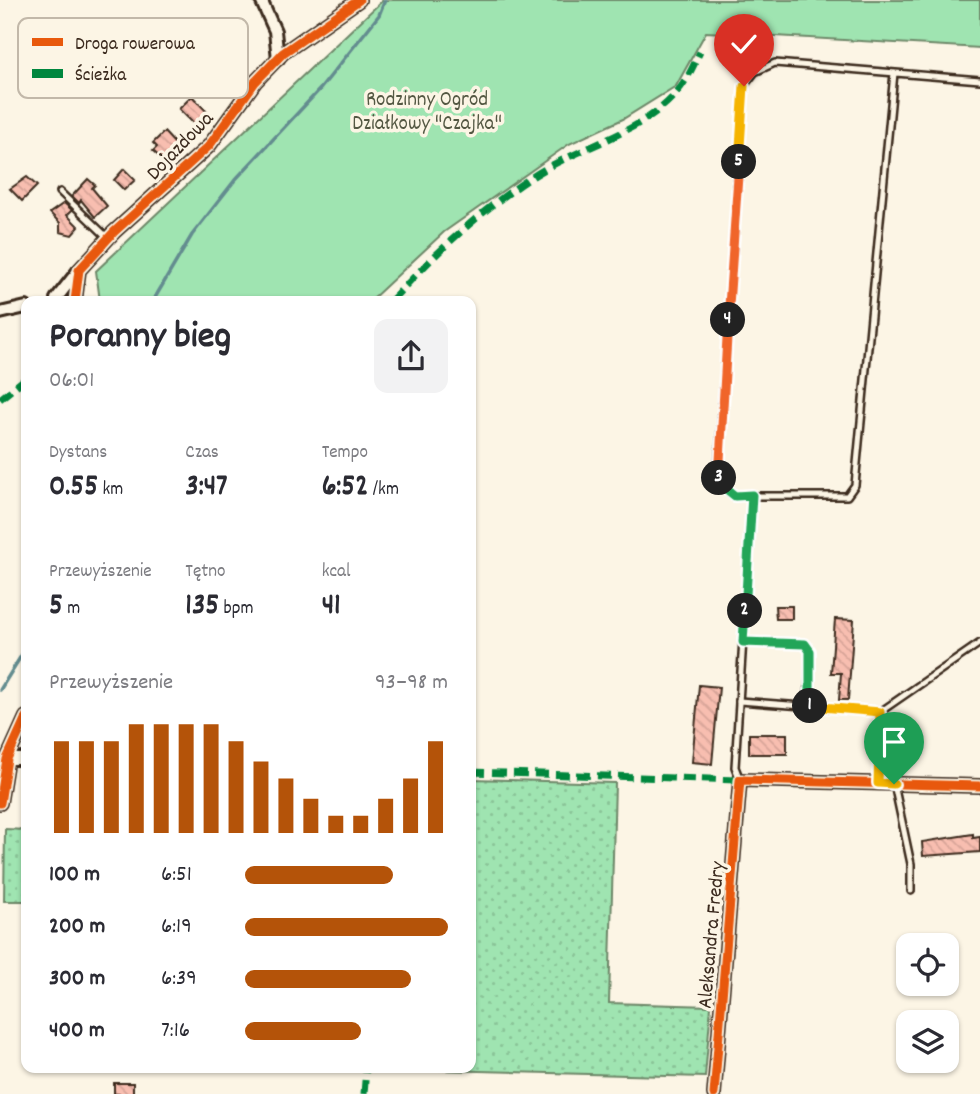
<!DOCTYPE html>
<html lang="pl">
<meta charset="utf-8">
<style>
:root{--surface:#fff;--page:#f2f2f3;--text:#2b2b33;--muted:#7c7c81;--accent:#b45309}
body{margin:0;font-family:Dekko,sans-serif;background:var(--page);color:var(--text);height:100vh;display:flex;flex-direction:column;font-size:26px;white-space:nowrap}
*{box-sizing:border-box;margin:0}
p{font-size:23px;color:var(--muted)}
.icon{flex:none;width:38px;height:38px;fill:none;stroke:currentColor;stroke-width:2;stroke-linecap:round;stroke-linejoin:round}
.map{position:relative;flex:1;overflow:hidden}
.side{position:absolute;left:21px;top:296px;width:455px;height:777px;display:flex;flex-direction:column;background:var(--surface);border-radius:14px;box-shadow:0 2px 5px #0004}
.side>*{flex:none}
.tools{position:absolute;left:896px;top:933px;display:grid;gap:14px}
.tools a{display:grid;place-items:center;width:63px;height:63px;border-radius:14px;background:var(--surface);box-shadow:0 2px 5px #0004;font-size:35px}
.pin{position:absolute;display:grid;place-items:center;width:60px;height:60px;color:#fff;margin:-72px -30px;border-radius:50% 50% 50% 0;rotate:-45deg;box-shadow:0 0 7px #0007}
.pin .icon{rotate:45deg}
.km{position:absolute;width:35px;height:35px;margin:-18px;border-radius:50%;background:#222;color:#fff;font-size:19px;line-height:35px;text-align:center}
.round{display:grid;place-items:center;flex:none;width:74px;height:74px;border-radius:14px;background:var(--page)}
.summary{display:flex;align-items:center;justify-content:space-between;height:119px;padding:0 28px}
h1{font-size:38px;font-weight:800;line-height:52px}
.stats{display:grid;grid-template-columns:repeat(3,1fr);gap:10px;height:119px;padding:7px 28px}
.stats div{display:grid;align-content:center}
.stats b{font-size:30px;font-weight:800}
.stats small{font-size:19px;font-weight:400}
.stats p{font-size:19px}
.chart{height:196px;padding:14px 28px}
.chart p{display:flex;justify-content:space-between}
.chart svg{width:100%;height:126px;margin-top:7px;stroke:var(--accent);stroke-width:6}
ul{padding:0 28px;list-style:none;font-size:23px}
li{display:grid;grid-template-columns:112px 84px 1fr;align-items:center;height:52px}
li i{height:18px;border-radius:9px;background:var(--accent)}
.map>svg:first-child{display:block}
</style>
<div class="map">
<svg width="980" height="1094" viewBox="0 0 980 1094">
<defs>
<pattern id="grass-dots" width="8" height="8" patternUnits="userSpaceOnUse" patternTransform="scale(1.75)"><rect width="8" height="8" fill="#9fe4b1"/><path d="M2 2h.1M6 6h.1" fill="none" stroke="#8ac498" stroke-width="1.8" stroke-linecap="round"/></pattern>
<pattern id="building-back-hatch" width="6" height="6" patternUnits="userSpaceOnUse" patternTransform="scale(1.75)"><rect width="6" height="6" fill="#f8beb0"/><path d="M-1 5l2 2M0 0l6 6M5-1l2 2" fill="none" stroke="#d6a397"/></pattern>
</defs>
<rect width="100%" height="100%" fill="#fcf5e5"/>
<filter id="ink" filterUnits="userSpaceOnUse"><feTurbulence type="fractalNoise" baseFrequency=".0143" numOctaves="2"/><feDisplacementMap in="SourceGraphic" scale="14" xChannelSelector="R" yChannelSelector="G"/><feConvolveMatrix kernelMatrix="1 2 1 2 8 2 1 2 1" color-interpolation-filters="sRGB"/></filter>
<g filter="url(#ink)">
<!-- grass -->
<g fill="url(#grass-dots)" stroke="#6d8768" stroke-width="2">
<polygon points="471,779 615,783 609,1003 711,1006 705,1077 360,1068 471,1068"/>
<polygon points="5,829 26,830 26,901 4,901"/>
</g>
<!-- green -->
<polygon fill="#9fe4b1" stroke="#6d8768" stroke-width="2" points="383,0 980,0 980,48 706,32 676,86 623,119 569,144 444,232 370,301 100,301 96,271"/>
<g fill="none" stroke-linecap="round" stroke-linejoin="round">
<!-- stream -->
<g stroke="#638c8f" stroke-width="3.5">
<polyline points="153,301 192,235 235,180 321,88 379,15 385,0"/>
<polyline points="0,690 26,648"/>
</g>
</g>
<!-- building -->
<g fill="url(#building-back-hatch)" stroke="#3b2a1e" stroke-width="2">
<polygon points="192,96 209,114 196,126 179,109"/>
<polygon points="164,132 177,146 163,160 153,151 157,147 153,143"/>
<polygon points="124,169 135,180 124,190 114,180"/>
<polygon points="27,177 37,186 22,201 10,189"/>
<polygon points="88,179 95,185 92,188 107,206 95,217 81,200 79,203 72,196"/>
<polygon points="64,203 72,210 67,215 79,227 72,235 60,232 60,223 50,213"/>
<polygon points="775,606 792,606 792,619 776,619"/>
<polygon points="835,619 854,620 848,700 839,700 841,673 831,673"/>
<polygon points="699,685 719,687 712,764 692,762"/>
<rect x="749" y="734" width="38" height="20"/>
<polygon points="973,834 973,838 980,837 980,852 923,856 922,842"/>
<rect x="114" y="1083" width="19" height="11"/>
</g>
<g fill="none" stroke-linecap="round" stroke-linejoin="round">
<defs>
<g id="service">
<polyline points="894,73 855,485 847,496 735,496 720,484 718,471 744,86 755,72 775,63 980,80"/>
<polyline points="60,192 108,238"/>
<polyline points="743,642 805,644 810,651 808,706"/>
<polyline points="739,701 880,712"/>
<polyline points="740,780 735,767 752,495"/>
<polyline points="878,783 880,712 980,643"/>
<polyline points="894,784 911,864 911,891"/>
</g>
<g id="minor">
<polyline points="261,0 275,31 278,59"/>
<polyline points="56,299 78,271"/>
<polyline points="75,301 79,270 114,232 209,146 255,82 283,53 359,0"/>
<polyline points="0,313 26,307"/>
<polyline points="7,759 26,759"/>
<polyline points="0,803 7,759 26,717"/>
<polyline points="714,1094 740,780 980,786"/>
</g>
</defs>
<!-- service casing -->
<use href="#service" stroke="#3b2a1e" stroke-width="10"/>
<!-- minor casing -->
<use href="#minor" stroke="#3b2a1e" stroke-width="16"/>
<!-- service -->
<use href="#service" stroke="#fcf5e5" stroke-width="5"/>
<!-- minor -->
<use href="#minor" stroke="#fcf5e5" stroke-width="10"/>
<!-- quiet -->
<g stroke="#00873e" stroke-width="7" stroke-dasharray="14 7" stroke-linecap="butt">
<path d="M391 301C434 255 478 212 532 177 580 145 653 132 685 81 691 72 695 62 700 52"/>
<polyline points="0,399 26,378"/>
<polyline points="471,772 740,780"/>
<polyline points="364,1094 366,1068"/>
</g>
<defs>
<g id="cycleway">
<polyline points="75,301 79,270 114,232 209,146 255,82 283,53 359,0"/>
<polyline points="0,803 7,759 26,717"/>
<polyline points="714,1094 740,780 980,786"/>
</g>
</defs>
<!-- cycleway casing -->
<use href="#cycleway" stroke="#fcf5e5" stroke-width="13"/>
<!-- cycleway -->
<use href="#cycleway" stroke="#e8590c" stroke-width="9"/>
</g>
</g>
<g fill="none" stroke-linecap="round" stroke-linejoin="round" filter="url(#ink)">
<defs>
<polyline id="split-1" points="810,706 880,712 878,783 894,784"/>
<polyline id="split-2" points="745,611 743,642 805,644 810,651 810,706"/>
<polyline id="split-3" points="719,478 720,484 735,496 752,495 745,611"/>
<polyline id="split-4" points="719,478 728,320"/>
<polyline id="split-5" points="728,320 739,162"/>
<polyline id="split-6" points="739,162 744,86"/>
</defs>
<!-- split-1 casing -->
<use href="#split-1" stroke="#fff" stroke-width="14"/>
<!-- split-2 casing -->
<use href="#split-2" stroke="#fff" stroke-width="14"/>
<!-- split-3 casing -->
<use href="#split-3" stroke="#fff" stroke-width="14"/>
<!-- split-4 casing -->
<use href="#split-4" stroke="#fff" stroke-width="14"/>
<!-- split-5 casing -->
<use href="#split-5" stroke="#fff" stroke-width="14"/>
<!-- split-6 casing -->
<use href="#split-6" stroke="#fff" stroke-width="14"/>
<!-- split-1 -->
<use href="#split-1" stroke="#f5b400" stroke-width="9"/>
<!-- split-2 -->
<use href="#split-2" stroke="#22a559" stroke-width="9"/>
<!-- split-3 -->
<use href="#split-3" stroke="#22a559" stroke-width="9"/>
<!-- split-4 -->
<use href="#split-4" stroke="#f0652b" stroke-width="9"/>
<!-- split-5 -->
<use href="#split-5" stroke="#f0652b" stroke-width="9"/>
<!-- split-6 -->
<use href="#split-6" stroke="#f5b400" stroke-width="9"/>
</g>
<g text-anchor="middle" stroke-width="7" stroke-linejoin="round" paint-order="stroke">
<!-- park labels -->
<g font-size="21" fill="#545843" stroke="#fcf5e5">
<text x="427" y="105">Rodzinny Ogród<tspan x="427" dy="24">Działkowy "Czajka"</tspan></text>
</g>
<!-- street labels -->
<g font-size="21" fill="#3b2a1e" stroke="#fcf5e5">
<text transform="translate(179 145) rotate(-46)" y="7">Dojazdowa</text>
<text transform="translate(710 935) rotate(-85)" y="7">Aleksandra Fredry</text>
</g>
</g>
<!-- legend -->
<rect x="18" y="18" width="230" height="80" rx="10" fill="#fcf5e5" stroke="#c2b8a9" stroke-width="2"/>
<rect x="32" y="38" width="31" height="8" fill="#e8590c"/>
<rect x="32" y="69" width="31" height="9" fill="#00873e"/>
<g font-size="19" fill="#3b2a1e">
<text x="75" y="49">Droga rowerowa</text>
<text x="75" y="80">Ścieżka</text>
</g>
</svg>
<div class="tools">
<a><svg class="icon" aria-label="locate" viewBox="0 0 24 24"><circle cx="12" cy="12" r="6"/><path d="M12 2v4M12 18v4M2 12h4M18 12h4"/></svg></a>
<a><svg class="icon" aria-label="layers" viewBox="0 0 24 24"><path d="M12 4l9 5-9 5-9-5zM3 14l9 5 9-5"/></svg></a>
</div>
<div class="pin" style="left:894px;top:784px;background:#1e9e55"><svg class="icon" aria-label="arrive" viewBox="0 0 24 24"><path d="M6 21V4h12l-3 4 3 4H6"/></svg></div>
<div class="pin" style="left:744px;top:86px;background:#d93025"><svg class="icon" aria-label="check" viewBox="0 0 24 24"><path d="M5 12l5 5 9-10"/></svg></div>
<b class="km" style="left:810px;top:706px">1</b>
<b class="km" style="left:745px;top:611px">2</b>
<b class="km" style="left:719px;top:478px">3</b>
<b class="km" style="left:728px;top:320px">4</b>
<b class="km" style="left:739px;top:162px">5</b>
<section class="side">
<div class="summary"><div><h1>Poranny bieg</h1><p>06:01</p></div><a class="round"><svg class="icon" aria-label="share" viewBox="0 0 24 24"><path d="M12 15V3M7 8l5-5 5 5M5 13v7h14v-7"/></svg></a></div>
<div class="stats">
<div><p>Dystans</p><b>0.55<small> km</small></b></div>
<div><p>Czas</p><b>3:47</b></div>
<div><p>Tempo</p><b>6:52<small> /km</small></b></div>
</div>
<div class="stats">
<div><p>Przewyższenie</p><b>5<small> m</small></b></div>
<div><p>Tętno</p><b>135<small> bpm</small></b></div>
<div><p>kcal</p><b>41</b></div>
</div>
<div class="chart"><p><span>Przewyższenie</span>93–98 m</p>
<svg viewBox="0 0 160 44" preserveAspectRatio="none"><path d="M5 44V12M15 44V12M25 44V12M35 44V6M45 44V6M55 44V6M65 44V6M75 44V12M85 44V19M95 44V25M105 44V32M115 44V38M125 44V38M135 44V32M145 44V25M155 44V12"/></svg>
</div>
<ul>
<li><b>100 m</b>6:51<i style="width:73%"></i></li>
<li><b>200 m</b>6:19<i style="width:100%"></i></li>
<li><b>300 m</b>6:39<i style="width:82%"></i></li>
<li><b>400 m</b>7:16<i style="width:57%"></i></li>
</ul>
</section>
</div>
